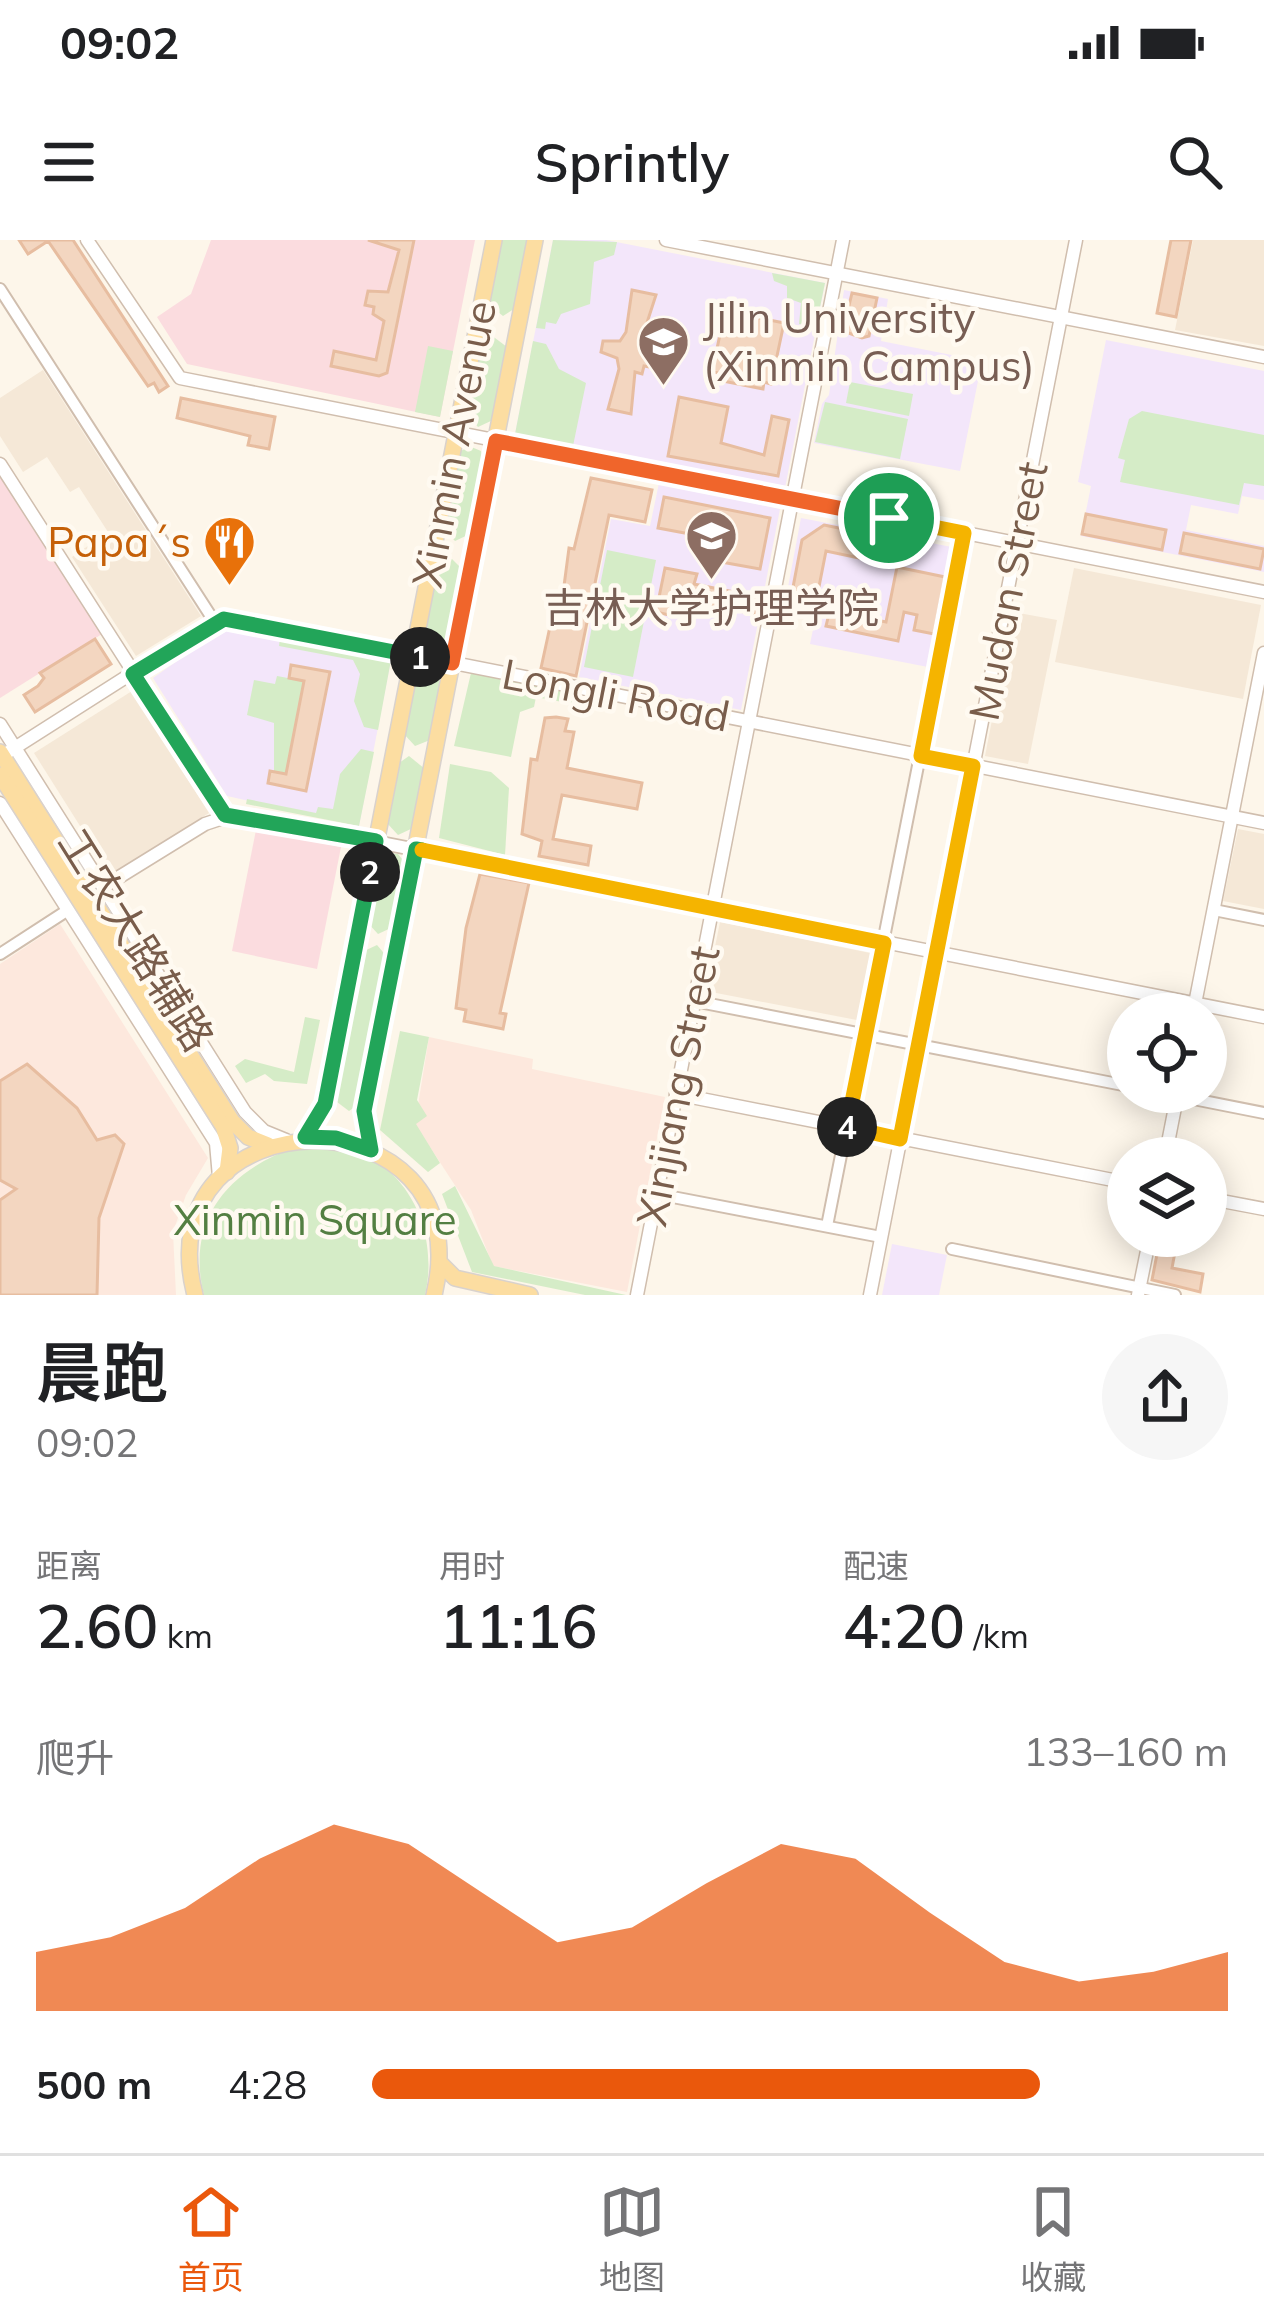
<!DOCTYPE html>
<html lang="zh">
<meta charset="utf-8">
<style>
:root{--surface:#fff;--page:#f6f6f6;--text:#202124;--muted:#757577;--line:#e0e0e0;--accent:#ea580c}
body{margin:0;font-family:Mulish,"Noto Sans SC",sans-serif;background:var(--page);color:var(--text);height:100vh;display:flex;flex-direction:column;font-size:45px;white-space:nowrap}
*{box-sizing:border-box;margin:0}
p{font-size:39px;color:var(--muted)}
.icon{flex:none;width:66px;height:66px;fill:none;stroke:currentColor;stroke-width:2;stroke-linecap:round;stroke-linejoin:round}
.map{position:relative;height:1055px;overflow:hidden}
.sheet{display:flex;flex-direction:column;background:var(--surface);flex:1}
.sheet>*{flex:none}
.tools{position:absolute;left:1107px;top:753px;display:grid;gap:24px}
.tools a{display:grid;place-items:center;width:120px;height:120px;border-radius:50%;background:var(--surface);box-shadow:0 6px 30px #0003;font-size:60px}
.pin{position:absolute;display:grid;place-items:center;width:102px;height:102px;color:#fff;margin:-51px;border:6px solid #fff;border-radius:50%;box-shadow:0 3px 12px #0007}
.km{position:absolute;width:60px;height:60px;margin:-30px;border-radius:50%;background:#222;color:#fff;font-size:33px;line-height:60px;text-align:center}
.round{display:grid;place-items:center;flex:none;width:126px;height:126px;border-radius:63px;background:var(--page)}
.head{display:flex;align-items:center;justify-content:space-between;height:204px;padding:0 36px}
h1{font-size:66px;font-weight:600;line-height:90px}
.metrics{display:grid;grid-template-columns:repeat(3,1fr);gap:18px;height:204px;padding:12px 36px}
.metrics div{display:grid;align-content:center}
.metrics b{font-size:60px;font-weight:600}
.metrics small{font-size:33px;font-weight:400}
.metrics p{font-size:33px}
.chart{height:336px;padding:24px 36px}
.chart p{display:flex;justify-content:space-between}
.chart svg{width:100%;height:216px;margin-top:12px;fill:var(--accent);opacity:.7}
ul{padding:0 36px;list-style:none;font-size:39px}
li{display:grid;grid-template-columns:192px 144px 1fr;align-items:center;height:90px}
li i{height:30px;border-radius:15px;background:var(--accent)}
.status{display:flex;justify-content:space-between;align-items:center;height:84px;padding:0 60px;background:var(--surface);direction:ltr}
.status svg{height:33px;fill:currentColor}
header{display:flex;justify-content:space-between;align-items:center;height:156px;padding:0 36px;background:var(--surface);font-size:54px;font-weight:600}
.tabs{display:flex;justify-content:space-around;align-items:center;height:168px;border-top:3px solid var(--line);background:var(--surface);font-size:33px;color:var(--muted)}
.tabs a{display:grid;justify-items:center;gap:6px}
.tabs .on{color:var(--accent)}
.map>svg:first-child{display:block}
</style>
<div class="status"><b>09:02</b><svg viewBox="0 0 49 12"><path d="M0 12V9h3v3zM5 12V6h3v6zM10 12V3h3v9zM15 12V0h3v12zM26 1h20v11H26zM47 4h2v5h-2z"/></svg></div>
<header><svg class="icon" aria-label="menu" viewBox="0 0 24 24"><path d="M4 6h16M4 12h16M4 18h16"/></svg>Sprintly<svg class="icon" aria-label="search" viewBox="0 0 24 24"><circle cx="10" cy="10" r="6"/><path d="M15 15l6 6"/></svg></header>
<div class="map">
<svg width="1264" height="1055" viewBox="0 0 1264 1055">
<rect width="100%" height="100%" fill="#fdf6ea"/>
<!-- residential -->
<g fill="#f5e8d7">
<polygon points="1193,0 1264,0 1264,106 1175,90"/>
<polygon points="43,130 201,376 136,416 72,317 108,292 79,247 70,252 47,217 23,232 0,196 0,158"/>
<polygon points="1074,328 1261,365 1243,459 1055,422"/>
<polygon points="1013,372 1057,380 1028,524 985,516"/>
<polygon points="132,451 209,573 111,635 34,513"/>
<polygon points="1238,589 1264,594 1264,669 1223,661"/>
<polygon points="720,682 875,714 862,781 706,751"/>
</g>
<!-- commercial -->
<g fill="#fde8dd">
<polygon points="60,684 208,918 186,955 173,992 176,1055 0,1055 0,724"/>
<polygon points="429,797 533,819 532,829 665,857 627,1052 493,1026 471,970 415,884"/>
</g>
<!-- education -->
<g fill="#f3e6fa">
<polygon points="553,0 606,0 825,43 785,248 515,194"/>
<polygon points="844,50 888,59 881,101 982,121 960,231 814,203 822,164 829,155"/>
<polygon points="1106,100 1264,131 1264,260 1242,256 1238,274 1191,265 1186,290 1264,306 1264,332 1081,296 1091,246 1078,242"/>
<polygon points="659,243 780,269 741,470 579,437 611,279 650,286"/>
<polygon points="801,278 957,308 933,428 810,404 817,370 785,363"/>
<polygon points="224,388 391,420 359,586 227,556 153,438"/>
<polygon points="892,1004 947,1015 939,1055 882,1055"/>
</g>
<!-- medical -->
<g fill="#fbdcdf">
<polygon points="211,0 475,0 440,177 187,124 157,77 191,54"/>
<polygon points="0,233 102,394 0,458"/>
<polygon points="256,590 341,607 317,729 232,711"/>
</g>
<!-- green -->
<g fill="#d5ecc7">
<polygon points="500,0 529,0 514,69 503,76 488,64"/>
<polygon points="553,0 617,2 614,15 594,22 590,64 561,74 556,84 546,82 545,89 536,88"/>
<polygon points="772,33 825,43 816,87 799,84 801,63 787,58 787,46 774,41"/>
<polygon points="491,95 507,107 493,180 478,187 467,174 481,102"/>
<polygon points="533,101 546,104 559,129 586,143 573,206 515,194"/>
<polygon points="428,106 453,111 440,177 415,172"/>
<polygon points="850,142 913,154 909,176 846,163"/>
<polygon points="825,162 908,179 900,219 815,202"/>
<polygon points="1142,171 1264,195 1264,246 1244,243 1239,265 1120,242 1125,220 1118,218 1129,179"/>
<polygon points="469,206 481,211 484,223 470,294 455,301 444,289 458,213"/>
<polygon points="607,310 656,320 633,437 584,427"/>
<polygon points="452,319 464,331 449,406 434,413 423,401 437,325"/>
<polygon points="280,398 391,420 378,490 364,487 354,461 360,434 353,420 279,406"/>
<polygon points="427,428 442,440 430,500 415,506 404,494 416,435"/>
<polygon points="471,433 573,453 573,464 536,457 534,467 520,472 511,517 454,506"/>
<polygon points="277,436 304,441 286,534 274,532 274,483 247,475 254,440 275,444"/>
<polygon points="361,509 374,512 359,586 246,564 247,559 316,573 318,567 333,569 340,534"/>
<polygon points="409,516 425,529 413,588 398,595 387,583 399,523"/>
<polygon points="450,524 491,532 509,548 505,615 439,598"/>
<polygon points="386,613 398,614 406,624 393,687 378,694 367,682 379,619"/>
<polygon points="377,705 388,718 359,864 349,871 333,859 362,712"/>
<polygon points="305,777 320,780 307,844 274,841 265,834 246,843 235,826 245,819 294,832"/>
<polygon points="400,791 429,797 417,860 427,876 416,884 440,923 428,932 380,890"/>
<path d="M297 907C313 908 330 907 346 910 411 924 439 996 425 1055H204C185 980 229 929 297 907Z"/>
<polygon points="455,946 494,1026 626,1055 585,1055 472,1032 442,954"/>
</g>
<!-- building -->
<g fill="#f3d6c0" stroke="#e7bda0" stroke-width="3">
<polygon points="19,0 73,0 168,146 159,152 154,143 148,146 48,1 28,14"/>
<polygon points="368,0 414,0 387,133 379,136 331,126 334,111 376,120 384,81 373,74 374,67 365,65 368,51 388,52 399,10"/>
<polygon points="1171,0 1191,0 1176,77 1157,73"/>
<polygon points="632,50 656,55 643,95 650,97 648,105 677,111 673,131 644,126 642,134 635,132 631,174 608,169 619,129 617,118 601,112 603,101 620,101 626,92"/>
<polygon points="852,53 877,58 869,96 862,98 843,91"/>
<polygon points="725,71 784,83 771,144 764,142 763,149 718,140 719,133 712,132"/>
<polygon points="679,157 728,167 721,203 764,215 772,176 789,180 778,236 668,216"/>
<polygon points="181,158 275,177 269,209 248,205 250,196 177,178"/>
<polygon points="591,238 652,250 645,282 609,275 576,436 541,428 551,382 559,384 569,308 574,309"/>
<polygon points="664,257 770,278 760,329 721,322 722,300 658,288"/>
<polygon points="1086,274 1166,290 1162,310 1082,294"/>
<polygon points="824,285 878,296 873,321 826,311 815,367 790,363 802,300"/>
<polygon points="1184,293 1264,309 1260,329 1180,313"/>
<polygon points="897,327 945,337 934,394 914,390 917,375 904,372 898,401 826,386 830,370 886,382"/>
<polygon points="665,328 697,334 694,344 759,357 755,374 690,362 692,355 674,352 669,375 656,372"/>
<polygon points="95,399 111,424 35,472 24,455 38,446 44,438 40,433"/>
<polygon points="291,425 330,432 306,551 268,543 270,531 286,534 304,441 289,438"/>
<polygon points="556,477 568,479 565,491 574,492 567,528 642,543 637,569 562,555 553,599 591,606 588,625 539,616 542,601 522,594 531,519 537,520 545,478"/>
<polygon points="480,634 529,643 500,773 506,774 503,789 464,781 466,770 456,768 466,688"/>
<polygon points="27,824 77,868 97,900 115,895 124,904 99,978 97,1055 0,1055 0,960 16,949 0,940 0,841"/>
<polygon points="1158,1009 1175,1012 1172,1028 1203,1034 1200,1052 1152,1040"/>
</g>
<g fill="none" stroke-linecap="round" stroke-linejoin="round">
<defs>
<g id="minor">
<polyline points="0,49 214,381"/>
<polyline points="1214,670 1264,680"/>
<polyline points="0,714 68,670"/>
<polyline points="694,761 1128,846"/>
<polyline points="1158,852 1264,873"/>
<polyline points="657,954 881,997"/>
<polyline points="827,986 964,293"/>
<polyline points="952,1009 1175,1055"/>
</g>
<g id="tertiary">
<polyline points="87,0 180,138 1264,352"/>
<polyline points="666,0 1264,117"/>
<polyline points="0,224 225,575"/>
<polyline points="0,484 245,872 264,891 286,900"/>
<polyline points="2,516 214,381 231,379 1264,583"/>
<polyline points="0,563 216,903 219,937"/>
<polyline points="103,647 205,584 235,574 1264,777"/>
<polyline points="1193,774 1264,413"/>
<polyline points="676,854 1128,943"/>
<polyline points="1165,918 1178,852"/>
<polyline points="1206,958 1264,969"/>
<polyline points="637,1055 843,0"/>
<polyline points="870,1055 1076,0"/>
<polyline points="1138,1055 1150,996"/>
</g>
<g id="primary">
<polyline points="0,512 232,881 248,897 268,905"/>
<polyline points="0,535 223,886 230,908 227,932"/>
<polyline points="305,897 325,864 494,0"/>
<polyline points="371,910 364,871 535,0"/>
<polyline points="439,1022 455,1038 530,1055"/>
<path d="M195 1055C142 852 484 847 434 1055"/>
</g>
</defs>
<!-- minor casing -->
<use href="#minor" stroke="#d0beae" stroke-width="14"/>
<!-- tertiary casing -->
<use href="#tertiary" stroke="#d0beae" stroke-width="15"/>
<!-- primary casing -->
<use href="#primary" stroke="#d9d2cd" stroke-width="18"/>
<!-- minor -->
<use href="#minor" stroke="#fff" stroke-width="10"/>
<!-- tertiary -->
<use href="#tertiary" stroke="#fff" stroke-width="12"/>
<!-- primary -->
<use href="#primary" stroke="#fcdda1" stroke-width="15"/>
</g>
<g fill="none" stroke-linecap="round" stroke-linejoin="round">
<defs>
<polyline id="split-1" points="420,417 452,423 496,201 889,278"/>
<polyline id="split-2" points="370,632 376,601 225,575 133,434 224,379 420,417"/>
<polyline id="split-3" points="370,632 325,864 305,897 336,898 371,910 364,871 416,609 422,610"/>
<polyline id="split-4" points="422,610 884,703 847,887"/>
<polyline id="split-5" points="847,887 900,899 973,526 921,516 964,293 889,278"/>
</defs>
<!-- split-1 casing -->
<use href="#split-1" stroke="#fff" stroke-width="24"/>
<!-- split-2 casing -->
<use href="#split-2" stroke="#fff" stroke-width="24"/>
<!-- split-3 casing -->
<use href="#split-3" stroke="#fff" stroke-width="24"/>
<!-- split-4 casing -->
<use href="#split-4" stroke="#fff" stroke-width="24"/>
<!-- split-5 casing -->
<use href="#split-5" stroke="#fff" stroke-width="24"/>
<!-- split-1 -->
<use href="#split-1" stroke="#f0652b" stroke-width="15"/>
<!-- split-2 -->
<use href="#split-2" stroke="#22a559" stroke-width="15"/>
<!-- split-3 -->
<use href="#split-3" stroke="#22a559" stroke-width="15"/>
<!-- split-4 -->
<use href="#split-4" stroke="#f5b400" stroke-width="15"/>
<!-- split-5 -->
<use href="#split-5" stroke="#f5b400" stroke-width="15"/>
</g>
<!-- icons -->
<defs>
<symbol id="university-pin" viewBox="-11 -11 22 30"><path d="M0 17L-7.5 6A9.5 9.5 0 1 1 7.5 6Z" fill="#8d6e63" stroke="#fffaf1"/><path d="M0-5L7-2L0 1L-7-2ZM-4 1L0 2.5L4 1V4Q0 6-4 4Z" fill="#fff"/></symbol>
<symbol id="restaurant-pin" viewBox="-11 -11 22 30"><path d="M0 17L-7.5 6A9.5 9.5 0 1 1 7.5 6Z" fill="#e8710a" stroke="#fffaf1"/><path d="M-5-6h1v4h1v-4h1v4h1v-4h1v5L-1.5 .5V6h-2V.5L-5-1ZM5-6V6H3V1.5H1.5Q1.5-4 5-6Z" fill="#fff"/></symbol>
</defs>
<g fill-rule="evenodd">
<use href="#university-pin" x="634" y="72" width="59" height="81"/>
<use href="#university-pin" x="682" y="266" width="59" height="81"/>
<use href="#restaurant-pin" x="200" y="272" width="59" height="81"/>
</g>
<g text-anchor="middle" stroke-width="9" stroke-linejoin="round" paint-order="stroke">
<!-- education labels -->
<g font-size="42" fill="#785e54" stroke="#fffaf1" text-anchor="start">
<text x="703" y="93">Jilin University<tspan x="703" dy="48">(Xinmin Campus)</tspan></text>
<text x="711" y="383" text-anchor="middle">吉林大学护理学院</text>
</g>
<!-- street labels -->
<g font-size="42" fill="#795d4b" stroke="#fffaf1">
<text transform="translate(454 204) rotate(-79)" y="15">Xinmin Avenue</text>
<text transform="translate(1008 351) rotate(-79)" y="15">Mudan Street</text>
<text transform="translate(616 455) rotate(11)" y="15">Longli Road</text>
<text transform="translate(136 700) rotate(58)" y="15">工农大路辅路</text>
<text transform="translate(678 846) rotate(-79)" y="15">Xinjiang Street</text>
</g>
<!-- food labels -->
<g font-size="42" fill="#c56008" stroke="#fffaf1" text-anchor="end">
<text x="191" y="317">Papa´s</text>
</g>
<!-- park labels -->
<g font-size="42" fill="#537f42" stroke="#fffaf1">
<text x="315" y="995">Xinmin Square</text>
</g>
</g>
</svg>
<div class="tools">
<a><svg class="icon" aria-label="locate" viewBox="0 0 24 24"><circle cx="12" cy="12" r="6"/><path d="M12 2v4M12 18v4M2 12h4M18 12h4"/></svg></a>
<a><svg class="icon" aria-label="layers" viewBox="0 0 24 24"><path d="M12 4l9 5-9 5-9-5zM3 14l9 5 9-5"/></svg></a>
</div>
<div class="pin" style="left:889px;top:278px;background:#1e9e55"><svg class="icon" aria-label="arrive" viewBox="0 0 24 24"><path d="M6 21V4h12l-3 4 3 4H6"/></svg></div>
<b class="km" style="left:420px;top:417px">1</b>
<b class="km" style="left:370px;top:632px">2</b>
<b class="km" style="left:847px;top:887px">4</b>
</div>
<section class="sheet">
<div class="head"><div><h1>晨跑</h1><p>09:02</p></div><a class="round"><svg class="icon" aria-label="share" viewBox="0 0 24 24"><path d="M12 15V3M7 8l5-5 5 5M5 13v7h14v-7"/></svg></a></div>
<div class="metrics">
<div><p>距离</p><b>2.60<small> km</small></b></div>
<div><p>用时</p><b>11:16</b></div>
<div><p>配速</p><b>4:20<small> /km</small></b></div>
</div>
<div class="chart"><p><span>爬升</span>133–160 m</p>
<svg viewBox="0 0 160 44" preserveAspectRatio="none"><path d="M0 44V32L10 29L20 23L30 13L40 6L50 10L60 20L70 30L80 27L90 18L100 10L110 13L120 24L130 34L140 38L150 36L160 32V44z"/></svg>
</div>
<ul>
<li><b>500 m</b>4:28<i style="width:78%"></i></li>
</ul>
</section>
<nav class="tabs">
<a class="on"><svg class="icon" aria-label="home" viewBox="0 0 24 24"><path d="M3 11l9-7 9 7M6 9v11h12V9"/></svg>首页</a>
<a><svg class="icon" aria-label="map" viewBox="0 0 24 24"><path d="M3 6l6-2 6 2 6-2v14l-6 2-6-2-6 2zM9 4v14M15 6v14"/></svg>地图</a>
<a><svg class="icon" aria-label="saved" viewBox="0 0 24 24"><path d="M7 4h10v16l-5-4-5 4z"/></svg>收藏</a>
</nav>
